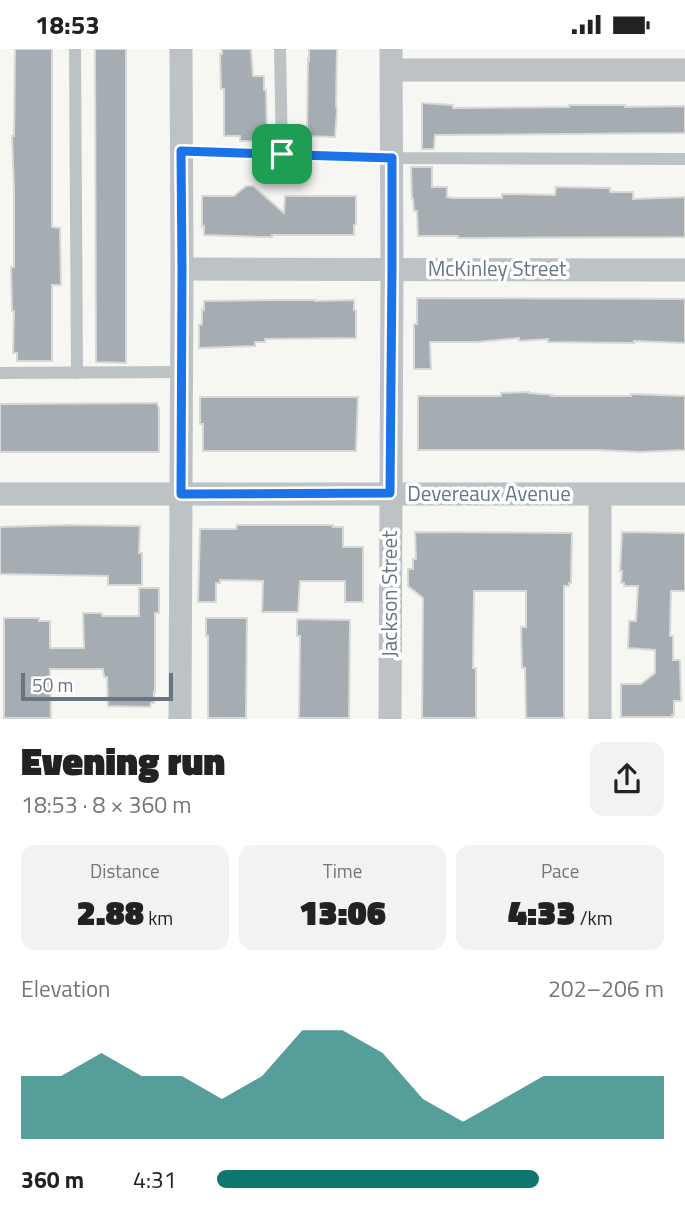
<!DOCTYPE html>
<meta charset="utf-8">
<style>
:root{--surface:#fff;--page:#f2f2f2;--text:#222;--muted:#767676;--accent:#0f766e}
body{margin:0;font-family:"Titillium Web",sans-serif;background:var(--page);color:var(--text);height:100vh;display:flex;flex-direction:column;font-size:26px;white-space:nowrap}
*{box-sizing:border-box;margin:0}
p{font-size:23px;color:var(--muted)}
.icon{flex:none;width:38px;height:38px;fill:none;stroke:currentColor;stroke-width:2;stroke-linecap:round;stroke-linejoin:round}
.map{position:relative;height:670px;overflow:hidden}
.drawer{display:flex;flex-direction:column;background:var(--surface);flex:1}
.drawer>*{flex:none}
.scale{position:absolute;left:21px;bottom:18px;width:152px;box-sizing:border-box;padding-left:7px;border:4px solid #677682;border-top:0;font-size:19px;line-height:24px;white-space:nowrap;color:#677682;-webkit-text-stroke:5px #fff;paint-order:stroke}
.pin{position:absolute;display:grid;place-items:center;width:60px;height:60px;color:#fff;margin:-30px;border-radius:14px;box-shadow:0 4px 10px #0006}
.round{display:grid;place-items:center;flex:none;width:74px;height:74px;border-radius:14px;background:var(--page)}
.headline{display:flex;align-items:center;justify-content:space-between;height:119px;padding:0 21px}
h1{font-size:38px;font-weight:800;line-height:52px}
.metrics{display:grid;grid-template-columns:repeat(3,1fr);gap:10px;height:119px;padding:7px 21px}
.metrics div{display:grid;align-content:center;border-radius:14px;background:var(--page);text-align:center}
.metrics b{font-size:35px;font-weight:800}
.metrics small{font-size:19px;font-weight:400}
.metrics p{font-size:19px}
.chart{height:196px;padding:14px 21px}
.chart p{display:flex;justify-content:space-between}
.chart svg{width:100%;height:126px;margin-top:7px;fill:var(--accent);opacity:.7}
ul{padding:0 21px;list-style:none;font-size:23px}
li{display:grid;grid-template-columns:112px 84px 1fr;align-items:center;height:52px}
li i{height:18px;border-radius:9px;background:var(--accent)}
.status{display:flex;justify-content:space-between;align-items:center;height:49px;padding:0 35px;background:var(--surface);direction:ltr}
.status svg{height:19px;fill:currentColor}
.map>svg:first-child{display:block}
</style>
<div class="status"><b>18:53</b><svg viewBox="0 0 49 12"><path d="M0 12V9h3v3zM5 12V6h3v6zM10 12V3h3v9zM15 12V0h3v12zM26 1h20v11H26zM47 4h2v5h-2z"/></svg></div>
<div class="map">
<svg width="685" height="670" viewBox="0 0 685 670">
<rect width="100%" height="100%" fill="#f6f6f3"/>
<!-- building -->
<g fill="#a5adb2" stroke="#d8d8d6" stroke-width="2">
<polygon points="15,0 52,0 52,178 60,179 61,236 52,236 52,312 17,312 17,304 13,304 14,262 12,262 11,218 14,218 14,139 12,87 14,87"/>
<polygon points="95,0 126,0 126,314 96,313"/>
<polygon points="222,0 251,0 253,27 264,27 264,41 266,41 267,92 240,92 240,87 224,87 224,40 221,40 220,5 222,5"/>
<polygon points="309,0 337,0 336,56 337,61 335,88 307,87 308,10 309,11"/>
<polygon points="422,54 453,56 453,59 569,58 569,56 625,56 625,58 685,57 685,84 435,86 434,100 422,100"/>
<polygon points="411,118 432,118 432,138 447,138 447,148 452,149 502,149 502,145 555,146 556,138 610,139 610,143 633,143 633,150 685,148 685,188 458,189 458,187 418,187 417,162 414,162 413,150 412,150"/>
<polygon points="246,137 253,137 284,164 285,147 356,147 356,175 354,176 354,186 272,186 272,188 260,188 204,186 204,177 202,178 202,147 234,147"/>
<polygon points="417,249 685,250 685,294 634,292 634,294 548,293 548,290 519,292 519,289 477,293 430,293 431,320 414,320 414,275 417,275"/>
<polygon points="273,251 315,251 315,252 354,251 354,261 356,261 356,289 265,290 265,293 255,293 255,297 199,299 199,276 202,275 202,260 204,261 204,252"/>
<polygon points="529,343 529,344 553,346 552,347 631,347 631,345 685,347 685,401 640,403 598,401 418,401 418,347 501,347 501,344"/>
<polygon points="200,348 358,348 356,402 203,402 203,375 200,375"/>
<polygon points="157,354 159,360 159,403 0,403 0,355"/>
<polygon points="67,476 140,477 139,504 142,504 142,536 108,536 108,527 0,525 0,478"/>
<polygon points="237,476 333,476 333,478 343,478 343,498 363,498 363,553 345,553 345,532 300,532 298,563 262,563 263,532 220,531 220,534 216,534 216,553 198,553 200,480 236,480"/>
<polygon points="415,483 572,484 571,534 569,534 569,537 564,537 564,669 526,669 525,619 522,619 521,578 526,578 526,542 474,542 473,619 476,619 476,669 422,669 423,549 408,537 408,520 413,520 413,510 416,510"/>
<polygon points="622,483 685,484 685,542 671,542 670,587 673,587 673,611 680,611 681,652 674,652 674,666 672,666 672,668 621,668 621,635 641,635 655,624 655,601 628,599 629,572 636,572 638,537 624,537 624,534 621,534 622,522 620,522"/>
<polygon points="139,539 159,539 159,564 155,564 155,643 154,643 154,654 151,654 150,658 108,657 107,628 104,628 103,620 50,620 51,669 4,669 4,569 39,569 39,572 50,572 50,599 84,599 83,564 102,564 102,567 139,567"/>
<polygon points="206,569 247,569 246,669 208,669 208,587 206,587"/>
<polygon points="297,570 350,571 349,669 299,669 300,587 297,587"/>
</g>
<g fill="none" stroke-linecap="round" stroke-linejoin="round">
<!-- service -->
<g stroke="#bdc2c5" stroke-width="12">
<polyline points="75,0 77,324"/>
<polyline points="280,0 282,105"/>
<polyline points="181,102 392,109 685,110"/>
<polyline points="0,324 182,323"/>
</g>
<!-- minor -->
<g stroke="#bdc2c5" stroke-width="23">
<polyline points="392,21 685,21"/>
<polyline points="182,220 685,221"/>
<polyline points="0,445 685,445"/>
<polyline points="180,670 182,220 181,0"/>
<polyline points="390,670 392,220 391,0"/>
<polyline points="600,670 600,446"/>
</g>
</g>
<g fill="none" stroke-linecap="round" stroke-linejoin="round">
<defs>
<polygon id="route" points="181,102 392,109 392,220 390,444 181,445 182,220"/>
</defs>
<!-- route casing -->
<use href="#route" stroke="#fff" stroke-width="14"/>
<!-- route -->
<use href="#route" stroke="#1a73e8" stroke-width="9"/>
</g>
<g text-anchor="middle" stroke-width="7" stroke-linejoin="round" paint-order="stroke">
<!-- street labels -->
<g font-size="21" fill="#677682" stroke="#fff">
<text x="497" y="227">McKinley Street</text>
<text x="489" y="452">Devereaux Avenue</text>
<text transform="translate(390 545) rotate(-90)" y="7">Jackson Street</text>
</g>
</g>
</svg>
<div class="scale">50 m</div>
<div class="pin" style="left:282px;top:105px;background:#1e9e55"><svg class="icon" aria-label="arrive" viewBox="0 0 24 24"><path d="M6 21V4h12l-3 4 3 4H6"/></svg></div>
</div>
<section class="drawer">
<div class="headline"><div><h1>Evening run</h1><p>18:53 · 8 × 360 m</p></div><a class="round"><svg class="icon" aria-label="share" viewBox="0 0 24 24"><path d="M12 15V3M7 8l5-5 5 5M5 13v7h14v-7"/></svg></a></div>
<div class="metrics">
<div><p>Distance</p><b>2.88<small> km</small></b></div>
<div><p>Time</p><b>13:06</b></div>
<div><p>Pace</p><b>4:33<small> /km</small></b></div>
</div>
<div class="chart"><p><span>Elevation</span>202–206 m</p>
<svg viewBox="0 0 160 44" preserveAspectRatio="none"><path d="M0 44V22L10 22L20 14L30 22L40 22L50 30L60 22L70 6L80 6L90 14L100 30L110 38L120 30L130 22L140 22L150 22L160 22V44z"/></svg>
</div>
<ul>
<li><b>360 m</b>4:31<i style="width:72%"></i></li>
</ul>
</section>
